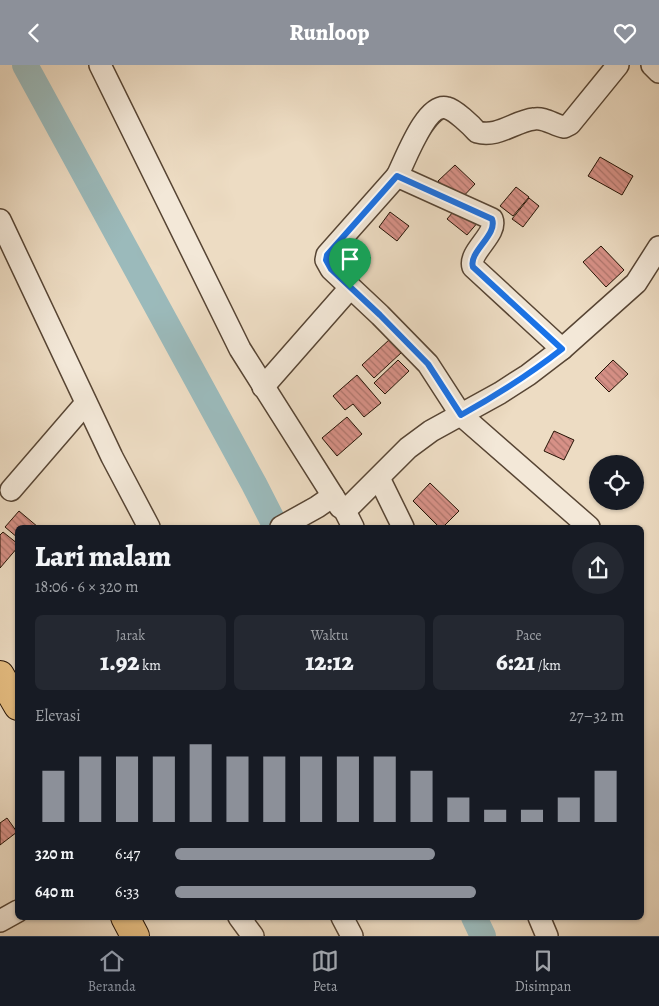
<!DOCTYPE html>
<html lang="id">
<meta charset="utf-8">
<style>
:root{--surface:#171b24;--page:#242831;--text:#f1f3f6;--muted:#9ea1a6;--line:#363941;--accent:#8c9099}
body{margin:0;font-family:Alegreya,serif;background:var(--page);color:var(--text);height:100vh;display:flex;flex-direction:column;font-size:19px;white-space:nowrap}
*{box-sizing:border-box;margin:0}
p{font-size:16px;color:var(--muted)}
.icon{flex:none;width:28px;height:28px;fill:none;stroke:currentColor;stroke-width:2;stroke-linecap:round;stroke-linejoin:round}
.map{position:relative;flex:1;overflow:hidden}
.panel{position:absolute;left:15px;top:460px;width:629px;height:395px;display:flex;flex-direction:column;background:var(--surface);border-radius:8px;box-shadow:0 1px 4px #0004}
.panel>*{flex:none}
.fabs{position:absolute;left:589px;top:390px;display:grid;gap:10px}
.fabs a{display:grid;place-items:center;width:55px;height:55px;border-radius:50%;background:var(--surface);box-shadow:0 1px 4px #0004;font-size:25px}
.pin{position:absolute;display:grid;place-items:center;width:42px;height:42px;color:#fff;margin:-51px -21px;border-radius:50% 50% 50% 0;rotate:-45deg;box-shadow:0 0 5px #0007}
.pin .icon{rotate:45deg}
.round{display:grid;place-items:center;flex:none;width:52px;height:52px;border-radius:26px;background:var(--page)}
.summary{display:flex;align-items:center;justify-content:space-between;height:85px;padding:0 20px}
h1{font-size:28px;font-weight:800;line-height:38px}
.figures{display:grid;grid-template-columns:repeat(3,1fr);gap:8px;height:85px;padding:5px 20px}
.figures div{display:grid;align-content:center;border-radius:8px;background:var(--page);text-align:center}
.figures b{font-size:25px;font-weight:800}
.figures small{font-size:14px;font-weight:400}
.figures p{font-size:14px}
.chart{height:140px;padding:10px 20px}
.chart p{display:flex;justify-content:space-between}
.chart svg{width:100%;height:90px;margin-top:5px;stroke:var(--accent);stroke-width:6}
ul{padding:0 20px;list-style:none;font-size:16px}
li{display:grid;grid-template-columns:80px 60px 1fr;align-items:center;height:38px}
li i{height:12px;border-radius:6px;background:var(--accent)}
header{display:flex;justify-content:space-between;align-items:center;height:65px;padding:0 20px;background:var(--accent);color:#fff;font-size:22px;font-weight:800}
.dock{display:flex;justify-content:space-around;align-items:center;height:70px;border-top:1px solid var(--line);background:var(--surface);font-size:14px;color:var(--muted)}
.dock a{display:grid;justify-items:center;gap:2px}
.dock .selected{color:var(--accent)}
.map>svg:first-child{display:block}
</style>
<header><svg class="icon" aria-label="back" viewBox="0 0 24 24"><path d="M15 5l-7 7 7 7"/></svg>Runloop<svg class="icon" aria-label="heart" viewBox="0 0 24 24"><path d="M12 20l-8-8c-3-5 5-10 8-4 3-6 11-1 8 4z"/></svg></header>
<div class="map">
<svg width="659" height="871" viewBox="0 0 659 871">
<defs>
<pattern id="building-back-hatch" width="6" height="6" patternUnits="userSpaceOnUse" patternTransform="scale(1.25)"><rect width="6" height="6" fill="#d79187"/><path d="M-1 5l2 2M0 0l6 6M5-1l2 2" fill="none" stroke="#ae756c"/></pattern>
</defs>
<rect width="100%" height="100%" fill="#eddcc3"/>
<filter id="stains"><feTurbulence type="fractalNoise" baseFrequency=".004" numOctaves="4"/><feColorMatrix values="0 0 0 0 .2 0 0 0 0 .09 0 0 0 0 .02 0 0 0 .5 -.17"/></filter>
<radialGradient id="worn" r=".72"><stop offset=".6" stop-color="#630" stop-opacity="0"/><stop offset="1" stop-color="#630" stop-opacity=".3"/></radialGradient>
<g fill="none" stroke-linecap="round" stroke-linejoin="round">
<!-- river -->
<g stroke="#9bbabb" stroke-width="26">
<polyline points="25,0 254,419 276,462"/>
<polyline points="474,852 483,871"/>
</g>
</g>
<!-- building -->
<g fill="url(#building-back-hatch)" stroke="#251305">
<polygon points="600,92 633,111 622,130 588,111"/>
<polygon points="455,100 475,119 459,136 438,116"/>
<polygon points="516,122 529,132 513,151 500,141"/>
<polygon points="529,133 539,141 523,162 512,154"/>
<polygon points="459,140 479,156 467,170 447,154"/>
<polygon points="390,147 409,161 397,176 379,162"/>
<polygon points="353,175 371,193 351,214 332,196"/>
<polygon points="601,181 624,205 606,222 583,197"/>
<polygon points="390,274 402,287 374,313 362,300"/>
<polygon points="398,295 409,306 385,329 374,318"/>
<polygon points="613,295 628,309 609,327 595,313"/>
<polygon points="357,310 381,338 364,352 353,339 345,345 333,331"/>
<polygon points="347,352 362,369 337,391 322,373"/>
<polygon points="554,366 574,375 564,395 544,386"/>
<polygon points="612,393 625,399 609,399"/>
<polygon points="430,418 459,446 443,462 439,462 413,436"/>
<polygon points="19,446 38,462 18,462 18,473 5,462"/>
<polygon points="3,467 18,479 18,482 0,503 0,470"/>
<polygon points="7,753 17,767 0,780 0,758"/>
</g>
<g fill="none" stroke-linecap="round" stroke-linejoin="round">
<defs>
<g id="minor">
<polyline points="100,0 240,284 340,442 344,444 352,439 408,383 431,366 500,328 528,310 562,284 636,218 659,182"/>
<polyline points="652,0 659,7"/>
<path d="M397 111C405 96 426 37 447 43 455 45 471 60 477 67 498 73 515 56 534 54 544 52 554 60 564 62L570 59 618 0"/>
<polyline points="0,155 112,392 149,462"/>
<path d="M562 284 473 202C468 187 498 169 492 154L397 111 327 190 326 195 331 204 380 250 428 299 461 350 589 462"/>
<polyline points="263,322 350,223"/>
<polyline points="379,413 403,462"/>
<polyline points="11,425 86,338"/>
<polyline points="344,444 353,462"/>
<polyline points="281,462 317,442 333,431"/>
<polyline points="239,852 253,871"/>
<polyline points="342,852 352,871"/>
<polyline points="539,852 547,871"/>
<polyline points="0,856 18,846"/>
</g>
<g id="highway">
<polyline points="0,610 18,641"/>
<polyline points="125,852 135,871"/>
</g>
</defs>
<!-- minor casing -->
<use href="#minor" stroke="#574534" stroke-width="24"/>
<!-- highway casing -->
<use href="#highway" stroke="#251305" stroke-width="30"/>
<!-- minor -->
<use href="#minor" stroke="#f3e8d8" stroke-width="21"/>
<!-- highway -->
<use href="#highway" stroke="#e6be82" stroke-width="28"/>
</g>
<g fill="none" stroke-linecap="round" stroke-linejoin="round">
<defs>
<path id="route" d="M397 111 492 154C498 170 468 187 473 202L562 284C530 309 497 330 461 350L428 299 380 250 331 204 326 195 327 190Z"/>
</defs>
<!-- route casing -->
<use href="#route" stroke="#fff" stroke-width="10"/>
<!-- route -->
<use href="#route" stroke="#1a73e8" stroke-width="6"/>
</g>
<rect width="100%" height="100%" filter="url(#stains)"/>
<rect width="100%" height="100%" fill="url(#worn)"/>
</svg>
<div class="fabs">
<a><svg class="icon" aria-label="locate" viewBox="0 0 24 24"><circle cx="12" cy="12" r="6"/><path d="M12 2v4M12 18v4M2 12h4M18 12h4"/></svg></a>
</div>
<div class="pin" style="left:350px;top:224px;background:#1e9e55"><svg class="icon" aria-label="arrive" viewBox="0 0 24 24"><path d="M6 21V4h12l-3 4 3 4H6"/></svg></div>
<section class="panel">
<div class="summary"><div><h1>Lari malam</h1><p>18:06 · 6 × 320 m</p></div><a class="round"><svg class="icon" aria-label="share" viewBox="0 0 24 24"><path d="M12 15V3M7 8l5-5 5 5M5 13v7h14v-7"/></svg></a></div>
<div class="figures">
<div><p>Jarak</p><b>1.92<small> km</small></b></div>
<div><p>Waktu</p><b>12:12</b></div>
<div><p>Pace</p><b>6:21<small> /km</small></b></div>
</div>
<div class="chart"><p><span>Elevasi</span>27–32 m</p>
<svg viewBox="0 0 160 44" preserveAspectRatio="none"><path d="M5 44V19M15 44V12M25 44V12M35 44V12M45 44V6M55 44V12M65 44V12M75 44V12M85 44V12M95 44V12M105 44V19M115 44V32M125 44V38M135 44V38M145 44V32M155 44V19"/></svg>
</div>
<ul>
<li><b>320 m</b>6:47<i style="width:58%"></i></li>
<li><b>640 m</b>6:33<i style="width:67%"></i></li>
</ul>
</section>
</div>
<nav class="dock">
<a class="selected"><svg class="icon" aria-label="home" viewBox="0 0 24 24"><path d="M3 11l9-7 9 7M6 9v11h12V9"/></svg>Beranda</a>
<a><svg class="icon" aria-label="map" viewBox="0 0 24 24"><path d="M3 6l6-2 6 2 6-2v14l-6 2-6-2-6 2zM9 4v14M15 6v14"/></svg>Peta</a>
<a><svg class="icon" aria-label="saved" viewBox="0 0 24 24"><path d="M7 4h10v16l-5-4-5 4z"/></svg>Disimpan</a>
</nav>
